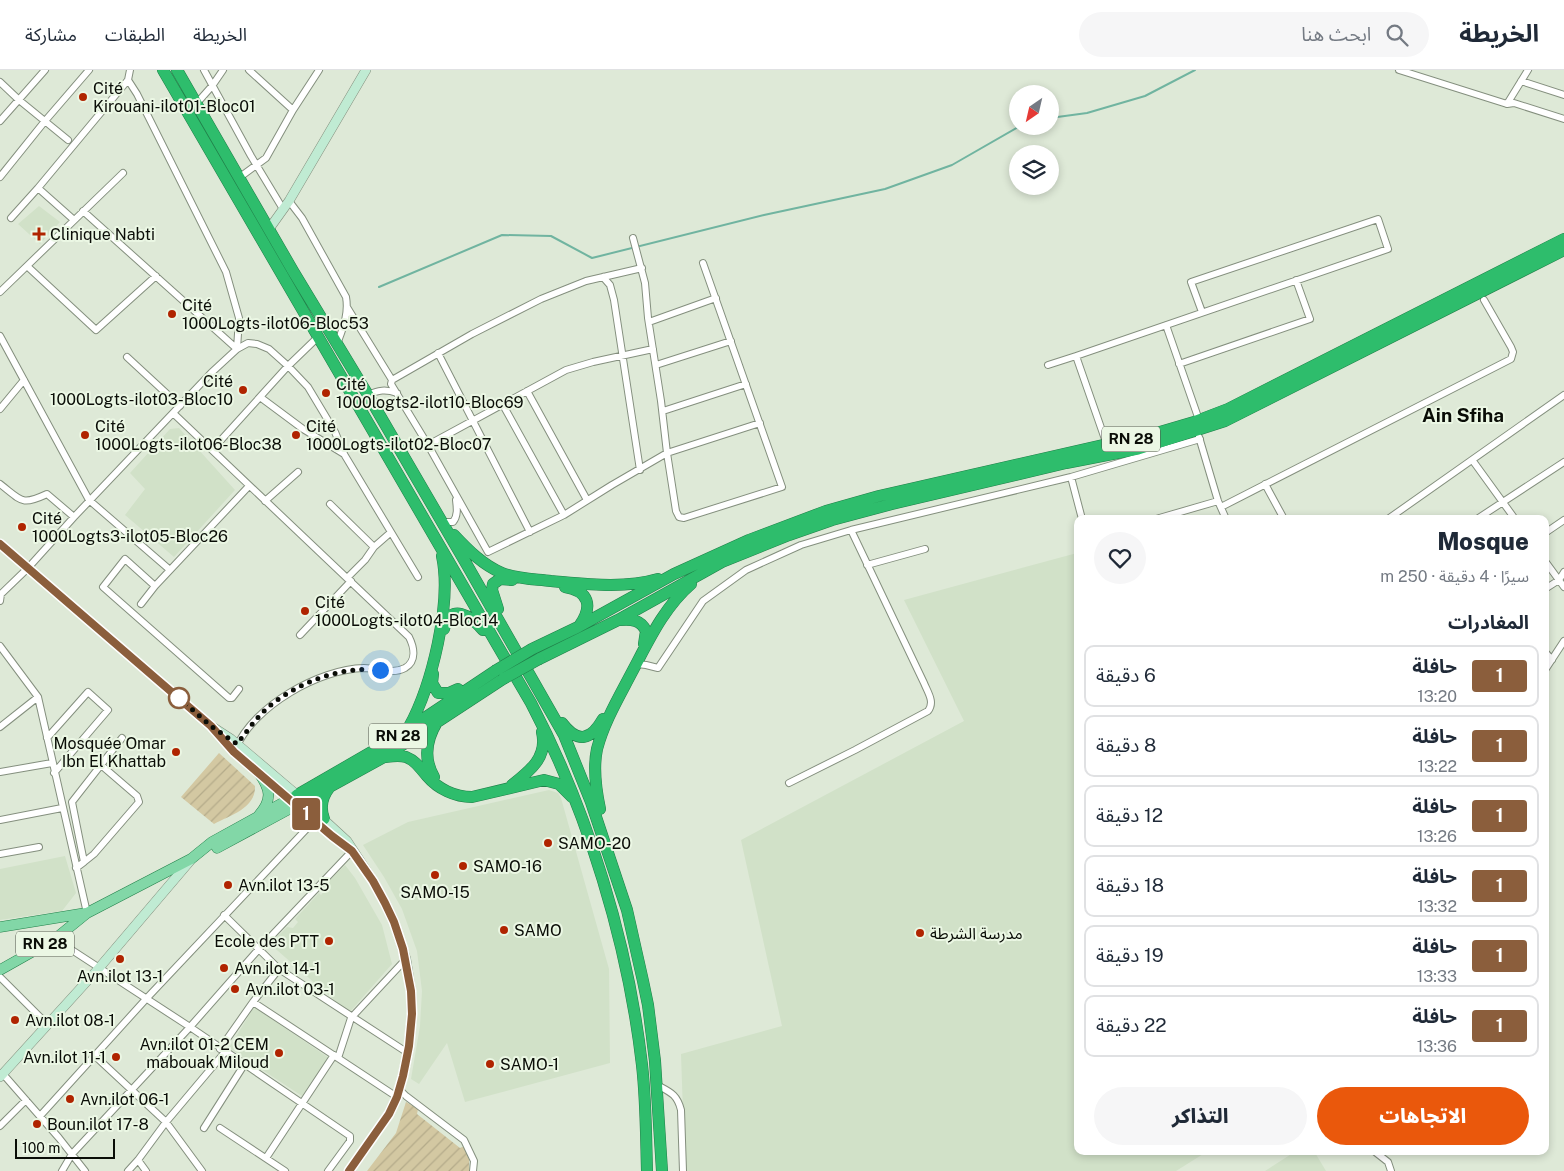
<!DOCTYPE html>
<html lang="ar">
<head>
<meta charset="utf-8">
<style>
	body { margin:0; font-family:"Public Sans","Noto Sans Arabic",sans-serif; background:#f6f6f7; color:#1f2937; direction:rtl; height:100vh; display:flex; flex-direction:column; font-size:19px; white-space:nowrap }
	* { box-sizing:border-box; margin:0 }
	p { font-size:16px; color:#747a83 }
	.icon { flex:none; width:28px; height:28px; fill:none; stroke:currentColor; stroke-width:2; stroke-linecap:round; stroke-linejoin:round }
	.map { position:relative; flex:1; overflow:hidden; direction:ltr }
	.side { position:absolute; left:1074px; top:445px; width:475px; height:640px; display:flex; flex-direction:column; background:#fff; border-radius:10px; box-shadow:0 2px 8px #0003; direction:rtl }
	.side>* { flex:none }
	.badge { padding:0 10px; border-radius:4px; font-size:18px; line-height:32px }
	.needle { width:32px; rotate:214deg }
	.tools { position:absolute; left:1009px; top:15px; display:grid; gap:10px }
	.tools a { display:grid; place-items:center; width:50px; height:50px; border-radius:50%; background:#fff; box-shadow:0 2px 8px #0003; font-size:25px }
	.scale { position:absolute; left:15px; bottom:12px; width:100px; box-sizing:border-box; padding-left:5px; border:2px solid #0a0d07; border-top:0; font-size:14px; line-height:18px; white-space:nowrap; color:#0a0d07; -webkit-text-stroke:4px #ebf7e4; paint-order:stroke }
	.you { position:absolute; width:25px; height:25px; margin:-12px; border:4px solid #fff; border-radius:50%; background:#1a73e8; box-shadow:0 0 0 8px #1a73e833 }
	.map>.badge { position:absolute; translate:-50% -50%; box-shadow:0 0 0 2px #fff }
	h2 { padding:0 20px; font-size:19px; line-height:45px }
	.round { display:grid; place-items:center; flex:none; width:52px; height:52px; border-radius:26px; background:#f6f6f7 }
	.summary { display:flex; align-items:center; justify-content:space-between; height:85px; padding:0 20px }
	h1 { font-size:24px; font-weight:800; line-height:38px }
	.cta { display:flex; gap:10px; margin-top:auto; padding:10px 20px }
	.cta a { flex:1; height:58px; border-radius:30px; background:#ea580c; color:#fff; font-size:20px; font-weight:800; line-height:58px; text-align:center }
	.cta a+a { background:#f6f6f7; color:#1f2937 }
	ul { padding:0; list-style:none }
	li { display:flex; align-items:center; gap:15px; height:62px; margin:0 10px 8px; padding:0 10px; border:2px solid #e0e1e3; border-radius:10px }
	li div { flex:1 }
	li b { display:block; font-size:19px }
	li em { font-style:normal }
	li .badge { min-width:55px; font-weight:700; text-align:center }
	header { display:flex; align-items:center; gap:30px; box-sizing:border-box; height:70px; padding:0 25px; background:#fff; border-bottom:1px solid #e0e1e3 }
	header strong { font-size:24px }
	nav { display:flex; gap:28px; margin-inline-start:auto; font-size:18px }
	.search { width:350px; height:45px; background:#f6f6f7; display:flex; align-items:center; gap:12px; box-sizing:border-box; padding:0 18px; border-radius:28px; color:#747a83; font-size:19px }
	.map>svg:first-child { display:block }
</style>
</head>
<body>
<header>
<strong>الخريطة</strong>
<div class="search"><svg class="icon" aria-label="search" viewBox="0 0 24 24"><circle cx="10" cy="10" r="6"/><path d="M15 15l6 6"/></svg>ابحث هنا</div>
<nav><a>الخريطة</a><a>الطبقات</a><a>مشاركة</a></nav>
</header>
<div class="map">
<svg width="1564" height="1101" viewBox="0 0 1564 1101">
	<defs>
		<pattern id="garden-furrows" width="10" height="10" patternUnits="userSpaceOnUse" patternTransform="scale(1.25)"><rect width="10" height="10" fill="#d3c8a2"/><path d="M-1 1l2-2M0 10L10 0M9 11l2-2" fill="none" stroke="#b4ab8a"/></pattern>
	</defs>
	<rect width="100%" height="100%" fill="#dee9d7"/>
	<path fill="#d1e1c8" d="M39 136 60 152 40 174 18 154Z
		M179 358 235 420 174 487 125 445 145 419 130 403 170 359Z
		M1077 483 1078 1081H1208L1176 1101H685L681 984 782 956 741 770 964 651 904 530Z
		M549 720 558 723 561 728 609 899 610 993 465 1032 447 973 419 1014 411 1009 420 956 422 921 417 881 402 839 384 807 363 775 408 752Z
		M65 786 76 823 62 841 0 850V799Z
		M345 795 355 808 382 855 392 894 349 943 270 874 287 857 293 858 298 852 295 849 319 823 321 825 328 817 326 814Z
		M254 937 329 988 302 1026 229 978Z
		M1296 1081H1314L1326 1101H1265Z"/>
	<path fill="url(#garden-furrows)" d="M219 683 255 716C256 738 231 745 214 754L181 727Z
		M406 1032 418 1039 417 1044 460 1078 465 1076 469 1089V1101H367L396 1063Z"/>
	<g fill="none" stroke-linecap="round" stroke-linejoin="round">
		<path stroke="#70b4a0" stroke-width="2" d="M1050 48 1087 43 1145 26 1195 0
			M379 217 502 165 551 166 592 188 764 145 885 119 952 95 1020 56"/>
		<defs>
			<path id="street" d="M130 0 128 10 137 24 226 202 239 248 237 279
				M204 0 251 86 283 139
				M249 0 293 40
				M1399 0 1507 34 1528 0
				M1521 11 1564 25
				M0 12 19 30 68 70
				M197 33 212 16 223 0
				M1507 34 1514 33 1564 49
				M0 51 45 0
				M0 107 45 51 89 0
				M240 107 266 88 293 40 319 0
				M38 118 128 10
				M289 131 302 148 346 227C349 244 343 258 337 274
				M83 141 237 279
				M11 148 38 118 74 150
				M633 168 645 213 648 248 661 331 667 383 676 441 679 447 684 448 782 417 703 193
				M27 196 96 260 156 206
				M642 198 586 211 541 229 472 264 392 310 391 314 428 375 488 482 564 445 612 415 667 383 760 353
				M603 207 610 215 614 230 640 400
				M0 222 123 103
				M347 237 392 310
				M649 252 716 228
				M1166 255 1199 350
				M0 266 89 430 170 500
				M438 283 530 462
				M1076 286 1107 375
				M127 287 180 336
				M1179 294 1310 249 1296 210
				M656 295 731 271
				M1048 295 1076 286 1388 179 1378 149 1191 212 1202 242
				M527 321 587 430
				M368 325C378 320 386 319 397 323
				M260 327 303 359 344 384
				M503 335 564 445
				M0 339 24 310
				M663 341 746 314
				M173 343 409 567C414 577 417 591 405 598 392 605 378 598 364 598 319 599 254 636 236 678
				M1199 367 1218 431 1226 449
				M428 375 566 300 593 292 653 279
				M212 380 288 296 317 268
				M1473 391 1515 449
				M1071 407 1082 449
				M0 414C22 431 21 436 47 424L74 447
				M1265 414 1284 449
				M265 431 298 402
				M330 434 374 477 390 463
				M1221 437 1511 289 1513 282 1511 277 1484 230
				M1156 449 1218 431
				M1388 449 1564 325
				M1477 449 1564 392
				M441 452H453C458 446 457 438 456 430
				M1545 463 1564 450
				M1545 491 1564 517
				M867 495 925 479
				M347 508 365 490 374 477
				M155 516 125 489 103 517 229 628H232L239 619
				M1545 519 1559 510 1564 502
				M0 531 1 524 28 498 74 447 211 303 237 279 248 273 257 274 269 279 288 296 308 317 335 362 344 384 418 507
				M141 534 155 516 249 416
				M300 565 351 511
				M0 576 38 627 87 843
				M1545 582 1552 590
				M637 594 646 595 658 598 703 531 746 500 801 475 851 460 1071 407 1200 369
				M1545 600 1564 571
				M0 657 38 627
				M47 668 88 622 108 640 54 703
				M0 702 52 693
				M789 713 855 680 928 641C935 632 928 623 924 613L851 460
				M0 750 62 738
				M0 784 39 777
				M84 792 94 784 139 732 137 726 101 695
				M76 798 84 792 72 732 122 668
				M224 845 279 899 408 983
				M55 869 190 957 350 1066V1071L328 1101
				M0 907 47 954
				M253 932 397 1027
				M220 979 253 932 279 899
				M94 985 166 1052 202 1101
				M338 988 351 948 406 889
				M3 1004 59 1068 85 1101
				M657 1015C670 1022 677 1024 681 1040L683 1101
				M399 1019 406 1026 464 1070 474 1091 473 1101
				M40 1046 146 929 314 751
				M0 1056 26 1030
				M204 1058 244 995
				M220 1058 285 1101
				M1374 1081 1388 1092 1391 1101
				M266 1088 334 985
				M138 1090 146 1101
				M62 1101 72 1084 190 957 258 880 352 781
				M128 1101 138 1090 166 1052 225 982"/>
			<path id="secondary" d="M269 159 289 131 366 0
				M0 474 211 656 231 669 297 725 347 771 373 811 385 833 394 852 406 889 411 921 412 944 409 976 403 1006 397 1027 389 1044 349 1101
				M217 663 234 682 350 780
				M0 1007 99 898 190 791"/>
			<path id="primary" d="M259 745C273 729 270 719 259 703
				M217 778 304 731
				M0 857 86 843
				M0 900 55 869 87 843 191 789 212 772 297 725"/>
			<path id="highway" d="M163 0 531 633C588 742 628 873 642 995 646 1030 646 1066 647 1101
				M177 0 293 201 368 325 467 495 564 665 591 732 627 840 643 911 648 935 655 991 662 1101
				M454 465C468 480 483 495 502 503 517 509 535 509 551 511 586 514 624 519 658 509
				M565 517C589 521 593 536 580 555
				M498 539 492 520 493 514 500 509 512 510
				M620 550C632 549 641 550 646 561L644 574
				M444 559C450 532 471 546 483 560
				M532 579 578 557 674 504 749 470 826 441 879 426 1160 362 1194 352 1228 339 1564 169
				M539 589 618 550 722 492 789 465 832 450 892 434 1066 393 1138 379 1225 351 1564 180
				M433 604 432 613 438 623H449L458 619
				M562 653C578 674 591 670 603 649
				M409 657C432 615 452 533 442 486
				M386 687C393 686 399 685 406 687 416 691 420 698 427 706 438 719 455 727 472 727L544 710 559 714 572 727
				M434 707C423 688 426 670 437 652
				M512 715C530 701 548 687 542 662
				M297 725 387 673 495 601
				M304 731 384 687 503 609
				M600 739C596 720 593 698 597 679 604 652 619 627 632 602 648 572 664 537 691 514
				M324 749C320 738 321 728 329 718"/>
		</defs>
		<use href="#street" stroke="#848f7e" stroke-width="8"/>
		<use href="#secondary" stroke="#848f7e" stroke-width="10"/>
		<use href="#primary" stroke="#217f49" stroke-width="11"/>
		<use href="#highway" stroke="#217f49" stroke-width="12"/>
		<use href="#street" stroke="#fff" stroke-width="6"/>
		<use href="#secondary" stroke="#c0ebd3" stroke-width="9"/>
		<use href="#primary" stroke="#82d7a7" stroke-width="10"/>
		<use href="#highway" stroke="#2ebd6c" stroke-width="11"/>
		<defs>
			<path id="highway-bridge" d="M495 601 532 579
				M503 609 539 589"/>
		</defs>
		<use href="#highway-bridge" stroke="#217f49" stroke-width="12" stroke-linecap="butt"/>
		<use href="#highway-bridge" stroke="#2ebd6c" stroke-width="11"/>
	</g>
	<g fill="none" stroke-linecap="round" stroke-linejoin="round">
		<defs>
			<path id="line" d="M0 474 211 656 234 682 332 766 352 781 373 811 385 833 394 852 403 879 411 921 412 944 409 976 403 1006 397 1027 389 1044 349 1101"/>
		</defs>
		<use href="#line" stroke="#fff" stroke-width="11"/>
		<use href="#line" stroke="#8b5e3c" stroke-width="8"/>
		<path stroke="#0a0d07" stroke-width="5" stroke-dasharray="0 9" d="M179 628 211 656 237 674C248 660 258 645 272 634 302 611 342 596 380 600"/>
	</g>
	<g fill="#b02400" stroke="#ebf7e4" stroke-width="2">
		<circle cx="83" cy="27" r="5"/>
		<path d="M36.5 156.5h5v5h5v5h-5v5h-5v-5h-5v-5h5z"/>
		<circle cx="172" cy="244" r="5"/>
		<circle cx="243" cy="320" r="5"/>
		<circle cx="326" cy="323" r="5"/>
		<circle cx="85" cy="365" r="5"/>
		<circle cx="296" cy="365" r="5"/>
		<circle cx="22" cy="457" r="5"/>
		<circle cx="305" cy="541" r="5"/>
		<circle cx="176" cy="682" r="5"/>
		<circle cx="548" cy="773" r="5"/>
		<circle cx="463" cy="796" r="5"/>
		<circle cx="435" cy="805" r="5"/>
		<circle cx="228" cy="815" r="5"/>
		<circle cx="504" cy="860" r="5"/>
		<circle cx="920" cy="863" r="5"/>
		<circle cx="329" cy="871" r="5"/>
		<circle cx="120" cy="889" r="5"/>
		<circle cx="224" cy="898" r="5"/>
		<circle cx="235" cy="919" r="5"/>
		<circle cx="15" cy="950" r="5"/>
		<circle cx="279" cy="983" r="5"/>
		<circle cx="116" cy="987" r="5"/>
		<circle cx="490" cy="994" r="5"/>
		<circle cx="70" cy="1029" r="5"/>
		<circle cx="37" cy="1054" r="5"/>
	</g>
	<circle fill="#fff" stroke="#8b5e3c" stroke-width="2.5" cx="179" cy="628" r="10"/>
	<g text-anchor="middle" stroke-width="4" stroke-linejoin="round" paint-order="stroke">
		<g fill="#ebf7e4" stroke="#4e5349" stroke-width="1">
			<rect x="1102" y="356.5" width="58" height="25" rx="4"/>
			<rect x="369" y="653.5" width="58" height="25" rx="4"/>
			<rect x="16" y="861.5" width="58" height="25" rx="4"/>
		</g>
		<g font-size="15" font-weight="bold" fill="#0a0d07">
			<text x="1131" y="374">RN 28</text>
			<text x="398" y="671">RN 28</text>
			<text x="45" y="879">RN 28</text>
		</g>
		<g font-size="16" fill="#0a0d07" stroke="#ebf7e4" text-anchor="start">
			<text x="93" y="24">Cité<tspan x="93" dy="18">Kirouani-ilot01-Bloc01</tspan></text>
			<text x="50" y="170">Clinique Nabti</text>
			<text x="182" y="241">Cité<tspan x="182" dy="18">1000Logts-ilot06-Bloc53</tspan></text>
			<text x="233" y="317" text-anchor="end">Cité<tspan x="233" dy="18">1000Logts-ilot03-Bloc10</tspan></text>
			<text x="336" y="320">Cité<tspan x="336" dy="18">1000logts2-ilot10-Bloc69</tspan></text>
			<text x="95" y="362">Cité<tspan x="95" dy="18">1000Logts-ilot06-Bloc38</tspan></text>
			<text x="306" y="362">Cité<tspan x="306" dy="18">1000Logts-ilot02-Bloc07</tspan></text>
			<text x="32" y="454">Cité<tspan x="32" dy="18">1000Logts3-ilot05-Bloc26</tspan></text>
			<text x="315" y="538">Cité<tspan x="315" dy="18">1000Logts-ilot04-Bloc14</tspan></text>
			<text x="166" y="679" text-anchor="end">Mosquée Omar<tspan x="166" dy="18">Ibn El Khattab</tspan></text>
			<text x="558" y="779">SAMO-20</text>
			<text x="473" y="802">SAMO-16</text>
			<text x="238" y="821">Avn.ilot 13-5</text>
			<text x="435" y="828" text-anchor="middle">SAMO-15</text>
			<text x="514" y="866">SAMO</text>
			<text x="930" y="869">مدرسة الشرطة</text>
			<text x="319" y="877" text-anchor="end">Ecole des PTT</text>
			<text x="234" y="904">Avn.ilot 14-1</text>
			<text x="120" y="912" text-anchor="middle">Avn.ilot 13-1</text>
			<text x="245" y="925">Avn.ilot 03-1</text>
			<text x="25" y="956">Avn.ilot 08-1</text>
			<text x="269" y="980" text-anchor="end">Avn.ilot 01-2 CEM<tspan x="269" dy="18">mabouak Miloud</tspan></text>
			<text x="106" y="993" text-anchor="end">Avn.ilot 11-1</text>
			<text x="500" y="1000">SAMO-1</text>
			<text x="80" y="1035">Avn.ilot 06-1</text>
			<text x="47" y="1060">Boun.ilot 17-8</text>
		</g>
		<g font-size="19" font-weight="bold" fill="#0a0d07" stroke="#ebf7e4">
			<text x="1463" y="352">Ain Sfiha</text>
		</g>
	</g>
</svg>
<div class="tools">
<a><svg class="needle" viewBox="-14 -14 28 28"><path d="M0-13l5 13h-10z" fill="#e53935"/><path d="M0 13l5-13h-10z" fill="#747a83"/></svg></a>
<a><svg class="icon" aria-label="layers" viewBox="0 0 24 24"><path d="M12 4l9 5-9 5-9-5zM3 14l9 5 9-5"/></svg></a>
</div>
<div class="scale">100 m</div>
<div class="you" style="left:380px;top:600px"></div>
<b class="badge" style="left:306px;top:744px;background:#8b5e3c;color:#fff">1</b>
<section class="side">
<div class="summary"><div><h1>Mosque</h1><p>سيرًا · 4 دقيقة · 250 m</p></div><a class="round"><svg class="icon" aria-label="heart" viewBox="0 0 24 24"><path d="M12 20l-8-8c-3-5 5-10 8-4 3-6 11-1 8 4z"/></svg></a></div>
<h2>المغادرات</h2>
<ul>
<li><span class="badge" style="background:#8b5e3c;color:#fff">1</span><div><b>حافلة</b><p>13:20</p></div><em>6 دقيقة</em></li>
<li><span class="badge" style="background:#8b5e3c;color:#fff">1</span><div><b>حافلة</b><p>13:22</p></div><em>8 دقيقة</em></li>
<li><span class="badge" style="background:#8b5e3c;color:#fff">1</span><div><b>حافلة</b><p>13:26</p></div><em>12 دقيقة</em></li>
<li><span class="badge" style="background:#8b5e3c;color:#fff">1</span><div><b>حافلة</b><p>13:32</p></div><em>18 دقيقة</em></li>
<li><span class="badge" style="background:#8b5e3c;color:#fff">1</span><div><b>حافلة</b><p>13:33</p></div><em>19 دقيقة</em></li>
<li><span class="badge" style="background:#8b5e3c;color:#fff">1</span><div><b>حافلة</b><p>13:36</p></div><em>22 دقيقة</em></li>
</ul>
<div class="cta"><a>الاتجاهات</a><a>التذاكر</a></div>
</section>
</div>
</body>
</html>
